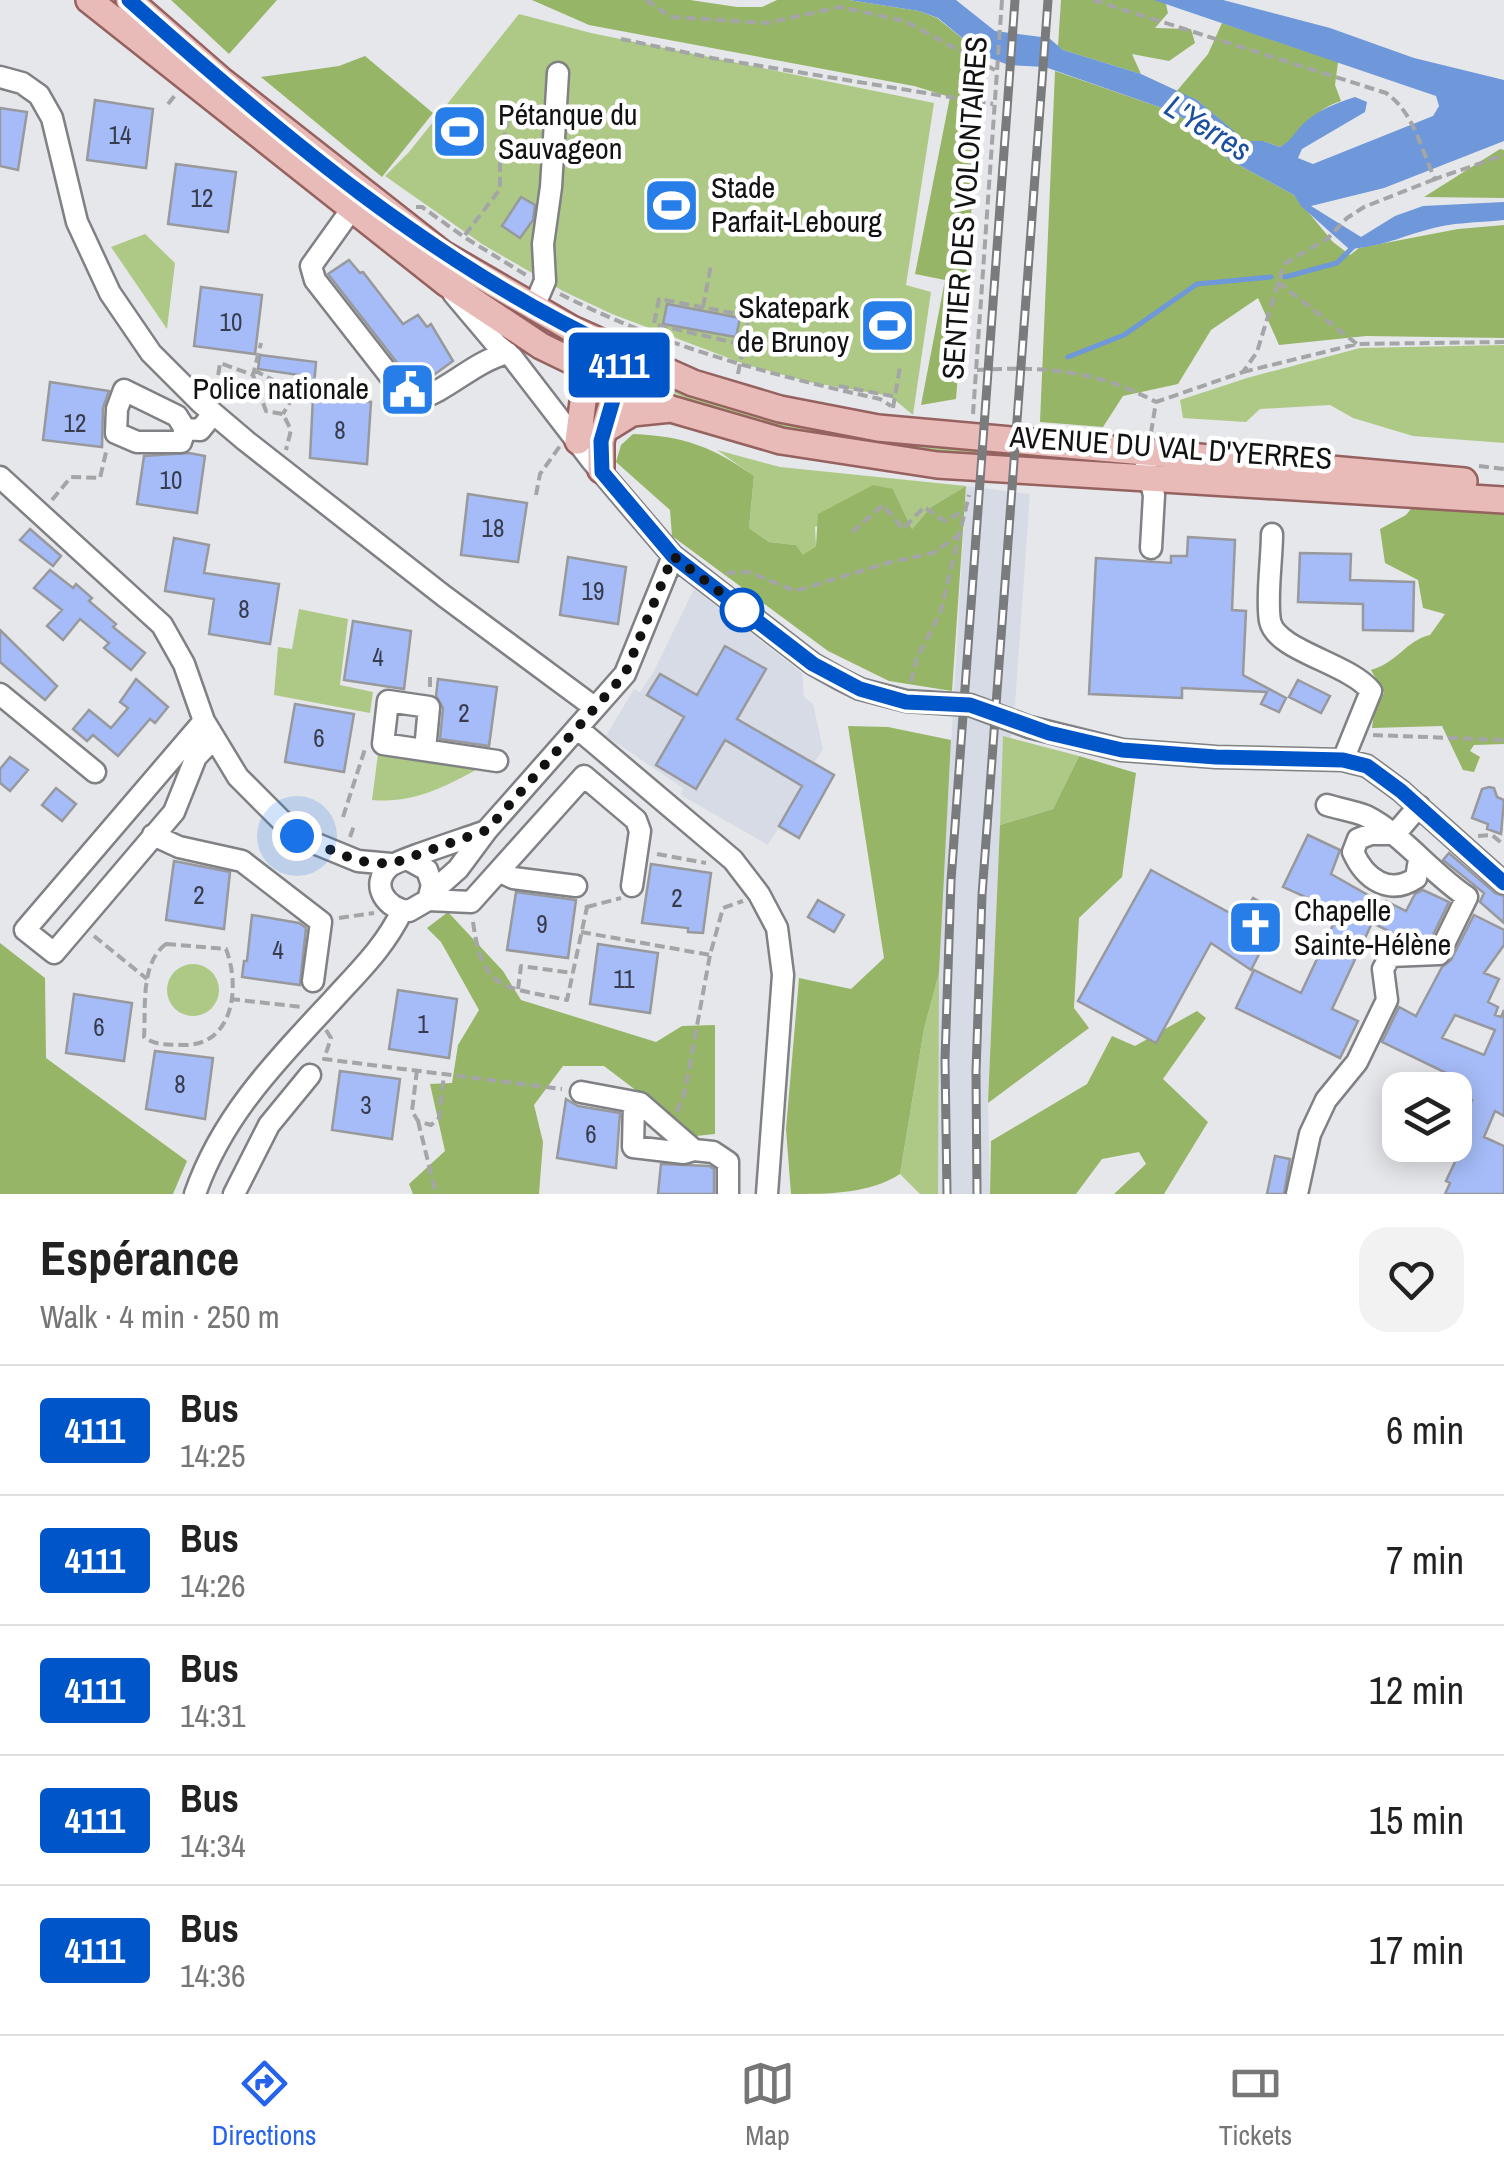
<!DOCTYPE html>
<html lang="en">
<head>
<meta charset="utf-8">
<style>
	body { margin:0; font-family:"Archivo Narrow",sans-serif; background:#f2f2f2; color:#222; height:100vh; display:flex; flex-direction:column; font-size:38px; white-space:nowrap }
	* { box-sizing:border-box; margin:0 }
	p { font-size:32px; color:#767676 }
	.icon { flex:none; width:55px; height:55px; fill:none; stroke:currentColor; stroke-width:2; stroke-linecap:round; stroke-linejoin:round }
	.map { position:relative; height:1194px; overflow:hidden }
	.side { display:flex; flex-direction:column; background:#fff; flex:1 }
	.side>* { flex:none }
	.badge { padding:0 20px; border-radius:8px; font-size:35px; line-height:65px }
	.tools { position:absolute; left:1382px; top:1072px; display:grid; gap:20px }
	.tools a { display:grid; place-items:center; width:90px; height:90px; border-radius:20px; background:#fff; box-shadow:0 5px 25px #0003; font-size:50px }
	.you { position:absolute; width:50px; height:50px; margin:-25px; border:8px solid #fff; border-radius:50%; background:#1a73e8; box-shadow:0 0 0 15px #1a73e833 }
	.map>.badge { position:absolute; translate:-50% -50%; box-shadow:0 0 0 5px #fff }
	.round { display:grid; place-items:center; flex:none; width:105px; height:105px; border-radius:30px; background:#f2f2f2 }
	.summary { display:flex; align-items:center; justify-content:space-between; height:170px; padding:0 40px }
	h1 { font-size:48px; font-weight:700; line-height:75px }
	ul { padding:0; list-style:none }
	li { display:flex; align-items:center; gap:30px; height:130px; padding:0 40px; border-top:2px solid #e0e0e0 }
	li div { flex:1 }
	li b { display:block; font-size:38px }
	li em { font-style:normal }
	li .badge { min-width:110px; font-weight:700; text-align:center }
	.tab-bar { display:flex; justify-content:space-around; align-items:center; height:140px; border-top:2px solid #e0e0e0; background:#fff; font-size:28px; color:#767676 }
	.tab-bar a { display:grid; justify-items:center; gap:5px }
	.tab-bar .selected { color:#2563eb }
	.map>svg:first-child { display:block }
</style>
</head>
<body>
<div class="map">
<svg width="1504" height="1194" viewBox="0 0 1504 1194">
	<rect width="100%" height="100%" fill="#e6e7ea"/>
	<path fill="#d7dbe5" d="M966 486 1030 494 1015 704 1000 825 988 1103 990 1194H925Z
		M694 589 802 673 804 697 813 704 823 749 815 762 835 774 799 839 778 829 768 845 681 795 683 788 606 736 634 689 640 692 653 673Z"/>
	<path fill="#aec986" d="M519 14 591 33 934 103 906 285 931 292 913 415 890 396 809 382 747 365 612 314 563 291 482 244 385 176 409 152Z
		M145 234 175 263 167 329 111 247Z
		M1504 345V443L1413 436 1353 418 1330 405 1260 409 1246 422 1183 418 1180 400 1247 378 1360 348Z
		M638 375 746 414 801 424 978 443 977 461 799 434 721 412 636 378Z
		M717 450 780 467 966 486 931 507 912 529 893 489 815 527 816 546 803 556 796 545 769 542 749 528 754 476Z
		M299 609 348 619 340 685 373 692 370 713 274 695 278 647 292 649Z
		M1003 736 1079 756 1053 809 1000 825Z
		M378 754 481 767C447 786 413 804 372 800Z
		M167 990a26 26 0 1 1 52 0a26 26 0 1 1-52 0Z
		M939 973 938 1194H920L900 1174 924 1029Z"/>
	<path fill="#97b566" d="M171 0H277L229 54Z
		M532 0H690L737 7H762L777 0H849L919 11 937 18 984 56 956 399 921 405 945 280 915 274 950 97 914 86 589 25Z
		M1061 0H1165L1168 13 1155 28 1191 29 1195 43 1169 61 1132 54 1141 74 1063 50 1058 46Z
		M1222 23 1338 62 1335 85 1341 101C1310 111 1303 134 1280 147L1263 141H1245L1197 100 1176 92 1208 54Z
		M365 56 433 113 382 177 261 77 339 66Z
		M1055 71 1165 109 1189 121 1228 159 1294 195 1333 242 1350 255 1359 248 1458 229 1504 225V338L1366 336 1279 345 1258 298 1211 330 1178 384 1123 396 1103 427 1040 422Z
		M1500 149 1504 150V198L1424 197Z
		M633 434C684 436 713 447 754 476L749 528 769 542 796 545 803 555 816 546 818 514 873 485 893 489 912 529 931 507 966 486 952 691 889 681 828 651 672 536 670 510 616 462 621 445Z
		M1415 504 1504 509V744L1474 745 1470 751 1480 757 1474 772 1463 770 1442 726 1372 728 1375 705 1384 693 1371 670C1400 661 1405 641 1430 635L1445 614 1423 608 1418 580 1385 563 1380 529 1406 515Z
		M848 726 888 727 951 740 939 973 924 1029 900 1174C870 1194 827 1194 791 1194L786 1129 799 978 851 989 884 958Z
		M1079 756 1136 773 1122 877 1079 918 1074 1008 1089 1028 988 1103 1000 825 1053 809Z
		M448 912 503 971 521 1000 656 1042 682 1026 715 1025V1134L696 1136 604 1066H563L534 1105 543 1142 539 1194H413L409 1184 445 1151 430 1084 452 1083 458 1045 479 1010 441 942 427 928Z
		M0 943 45 978 46 1058 187 1161 173 1194H0Z
		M1197 1011 1206 1018 1163 1079 1208 1122 1164 1194H1114L1146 1164 1139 1152 1102 1159 1076 1194H990L991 1141 1087 1084 1112 1036 1135 1046Z"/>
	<path fill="#6e98da" d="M849 0H956L995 31 1049 38 1063 50 1141 74 1197 100 1246 141H1263L1280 147C1292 140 1294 133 1303 124 1317 110 1337 103 1355 97L1367 102 1365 112 1302 149 1298 158 1313 164 1433 116 1439 106 1436 96 1154 0H1223L1330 28 1414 58 1504 80V141L1384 188 1311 206 1361 237 1395 216 1423 206 1504 202V220C1477 223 1452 222 1426 230 1395 239 1383 246 1349 249L1301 206 1294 195 1228 159 1189 121 1165 109 1045 67 1009 65 984 56 938 18 919 11Z"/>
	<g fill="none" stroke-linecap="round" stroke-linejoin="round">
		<path stroke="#6e98da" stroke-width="5" d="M1285 277 1337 263 1353 247
			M1068 357 1124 335 1197 284 1271 277"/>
	</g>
	<path fill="#a6bcf8" stroke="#98999c" stroke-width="2.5" fill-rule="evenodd" d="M95 100 153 109 146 168 87 160Z
		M0 108 27 112 18 170 0 166Z
		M176 164 236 172 228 232 168 224Z
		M521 197 535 205 533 220 520 238 502 226Z
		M349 260 360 273 363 272 403 324 418 315 427 327 431 324 453 361 424 382 413 383 328 274Z
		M201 287 262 295 255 354 194 346Z
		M667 304 740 318 736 337 663 324Z
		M260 355 316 362 313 397 297 395 299 375 258 369Z
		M50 382 109 391 103 408 102 447 43 440Z
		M313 397 371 402 367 464 310 458Z
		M189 453 205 456 197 513 137 504 144 456Z
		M468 494 527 503 518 562 461 555Z
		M30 529 61 556 53 566 20 540Z
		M1188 537 1235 540 1232 610 1246 611 1243 675 1286 698 1279 712 1261 704 1267 692 1182 688V698L1089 694 1096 558 1171 563V556H1187Z
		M174 538 209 545 204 573 279 584 270 644 209 634 214 599 165 591Z
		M1300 553 1351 554 1350 580 1414 582 1413 631 1363 630V604L1298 602Z
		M568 557 626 567 618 624 560 615Z
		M50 570 73 588 76 584 92 598 89 601 116 624 113 627 145 653 131 670 104 648 109 643 80 619 63 640 47 626 62 610 34 588Z
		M353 621 411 631 404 689 344 680Z
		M0 630 57 686 45 700 0 662Z
		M725 646 766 669 737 719 834 775 799 838 779 826 802 786 725 740 696 789 656 765 684 717 647 695 660 674 697 695Z
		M136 679 168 707 155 723 150 719 118 756 93 735 87 741 73 729 89 710 111 728 128 708 120 702Z
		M438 679 497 687 489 746 440 739 443 708 436 696Z
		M1298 680 1330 696 1321 713 1289 697Z
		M295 704 354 714 344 772 285 762Z
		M10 757 28 770 10 791 0 783V769Z
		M1489 787 1494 788 1497 797 1504 800 1501 834 1487 829 1488 824 1472 818 1482 789Z
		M56 788 76 804 62 821 42 805Z
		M1308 835 1340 850 1331 874 1384 904 1386 901 1406 911 1415 894 1423 890 1449 902 1430 941H1409L1372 923 1332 1009 1358 1021 1340 1058 1236 1008 1254 970 1301 993 1339 912 1283 887Z
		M1449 853 1495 893 1504 896V923L1480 902 1484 893 1443 860Z
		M174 861 230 872 224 929 166 920Z
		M651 864 711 873 703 933 688 932V928L642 923Z
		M1151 870 1241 919 1253 898 1280 913 1251 970 1211 943 1156 1043 1078 1001Z
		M516 892 576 900 568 958 507 950Z
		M818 900 844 915 834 932 808 917Z
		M252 915 299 923 306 928 300 985 242 977 244 961H247Z
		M1474 915 1504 930V945L1484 973 1499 979 1488 1002 1498 1007 1495 1015 1501 1017 1504 1010V1116L1495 1111 1484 1137 1504 1146V1194H1445L1450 1183 1446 1181 1470 1130 1460 1126 1472 1100 1459 1089 1463 1081 1382 1042 1399 1007 1416 1016 1442 967 1451 960ZM1455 1015 1495 1030 1484 1055 1442 1038Z
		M598 944 658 953 650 1013 590 1004Z
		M398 990 457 999 449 1058 389 1049Z
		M74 994 132 1003 124 1061 66 1053Z
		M155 1051 213 1058 205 1119 146 1109Z
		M340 1071 400 1079 392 1139 332 1130Z
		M566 1099 578 1106 620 1113 616 1168 557 1158Z
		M1275 1156 1290 1159 1284 1194H1267Z
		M661 1164 709 1166 714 1169V1194H658Z"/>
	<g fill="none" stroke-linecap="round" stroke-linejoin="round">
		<defs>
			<path id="minor" d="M0 77 22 83 39 95 52 118 77 222 110 293 151 353 200 402 246 441 444 596 594 707
				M351 210 311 266 315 280 404 394 415 400C449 391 472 362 508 353
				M453 293 496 344 512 357 592 461 673 556 813 664 840 679 860 689 906 701 970 705 1029 727 1122 750 1216 757 1343 760 1367 766 1401 791 1504 883
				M533 309 545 281 543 244 551 187 558 73
				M185 429 181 442H137L116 433 117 409 124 390 177 416 185 429 200 430 213 414
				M1146 465 1154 495 1151 548
				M0 477 162 625 184 664 204 721 238 777 297 836 358 861 391 864
				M1272 534C1272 559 1266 598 1270 621 1276 651 1349 663 1371 691L1343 760
				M0 694 95 772
				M204 721 25 930 54 953 174 812 196 757 214 738
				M577 728 733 860 759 894 777 928 783 975 767 1194
				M425 750 429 707 388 701 383 744 497 761
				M1419 806 1395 834H1371L1358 839 1353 852C1365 879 1389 896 1416 878L1419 860
				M153 835 179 847 242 861 321 922 313 981
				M407 859 427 870 432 885 428 900 409 911C387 910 369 885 389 867 395 861 470 837 486 831
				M500 872 513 878 576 886
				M431 893 458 869 487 830 625 674 673 556
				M428 900 471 902 584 776 636 820 640 831 632 886
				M581 1092 640 1103 694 1150 713 1152 728 1162V1194
				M634 1102 633 1147 684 1153 694 1150
				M195 1194C222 1116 276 1061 332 1001 359 971 384 948 402 911
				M234 1194 269 1125 310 1075
				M1297 1194 1310 1134 1326 1100 1357 1062 1387 1000 1383 969 1390 956 1439 954 1467 897C1431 873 1402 834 1366 816 1354 811 1339 809 1327 805"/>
			<path id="major" d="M89 0 446 283 541 346 671 409 781 441 937 465 1504 500
				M129 0 221 80 443 254 572 329 693 383 780 409 878 428 1464 481
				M603 431 632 413 671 409
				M578 441 585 386 600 361
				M601 470V441L618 383 619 369"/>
		</defs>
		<use href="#minor" stroke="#808184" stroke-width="25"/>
		<use href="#major" stroke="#956260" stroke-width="30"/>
		<path stroke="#a4a5a7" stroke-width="4" stroke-dasharray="10 5" stroke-linecap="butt" d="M646 0 671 17 767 23 840 7 905 21 995 70
			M1093 0 1386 93C1414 112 1421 150 1435 179L1504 155
			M621 39 712 58 993 104
			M168 104 176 94
			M416 207H422L464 237 526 275
			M465 235 500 189V160L509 113
			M1278 282 1357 344
			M560 294C662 346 770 375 880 399L891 406
			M703 307 711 265
			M254 370 284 386 291 400 283 414
			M977 370C1043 366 1096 370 1156 402
			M1243 372 1357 344 1504 342
			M738 374 749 316 659 299 654 324 744 345
			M253 375 266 411 283 414 291 430 286 450
			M839 386 897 397
			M216 390 220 363 253 375 261 343
			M893 408 900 367
			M973 414 1002 0
			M1151 433 1156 402 1243 372 1257 352 1284 264 1327 239 1347 218 1364 207 1435 179
			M1479 466 1504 469
			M536 495 540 474 560 446
			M52 500 71 477 100 478 107 448
			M852 532 883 505 903 529 924 507 945 521 967 509
			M726 573 749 572 795 591 887 563 933 553 960 534
			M911 682 917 658 940 614 969 495
			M430 687V675
			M1373 735 1504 740
			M343 817 365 749
			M1478 836 1492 835 1504 845
			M350 837 355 823
			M657 854 706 863
			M587 907 621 898
			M339 918 374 913
			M473 922C483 993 504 986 567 1000L587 907 584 902
			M581 932 710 955 723 908 743 901
			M94 936 147 979
			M166 944 226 949C241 988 233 1047 182 1045 167 1044 156 1046 144 1037 146 1007 140 963 166 944Z
			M518 989 521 966 573 973
			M230 999 302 1007
			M326 1030 331 1038 324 1059 562 1089
			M417 1070 412 1111 418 1121 431 1125 439 1118 444 1075
			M677 1112 685 1091 710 955
			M418 1121 436 1194"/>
		<use href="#minor" stroke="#fff" stroke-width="20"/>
		<use href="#major" stroke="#e9bbb8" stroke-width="25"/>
		<defs>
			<path id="rail" d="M947 1194 945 1059 951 881 1015 0
				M977 1194 976 1072 982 895 1048 0"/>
		</defs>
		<use href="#rail" stroke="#7a7b7d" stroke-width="9"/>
		<use href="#rail" stroke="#fff" stroke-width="5" stroke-dasharray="15" stroke-linecap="butt"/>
	</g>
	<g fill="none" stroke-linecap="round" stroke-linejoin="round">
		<defs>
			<path id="line" d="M129 0C277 132 435 266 616 349L618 383 601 441 602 472 673 556 813 664 860 689 906 702 970 705 1049 733 1122 750 1216 757 1343 760 1367 766 1401 791 1504 883"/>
		</defs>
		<use href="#line" stroke="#fff" stroke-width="22"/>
		<use href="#line" stroke="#0055c8" stroke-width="15"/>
		<path stroke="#121213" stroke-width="10" stroke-dasharray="0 18" d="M297 836 358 861 391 864 487 830 625 674 673 556 751 616 742 610"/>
	</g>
	<defs>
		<symbol id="stadium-square" viewBox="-11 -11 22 22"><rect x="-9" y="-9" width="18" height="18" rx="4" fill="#287ee8" stroke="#fff"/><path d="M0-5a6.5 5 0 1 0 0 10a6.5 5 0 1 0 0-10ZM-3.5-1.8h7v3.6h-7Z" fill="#fff"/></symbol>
		<symbol id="civic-square" viewBox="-11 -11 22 22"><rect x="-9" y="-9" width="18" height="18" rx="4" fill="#287ee8" stroke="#fff"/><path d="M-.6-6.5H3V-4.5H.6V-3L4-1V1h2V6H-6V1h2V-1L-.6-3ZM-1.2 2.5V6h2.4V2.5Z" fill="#fff"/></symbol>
		<symbol id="church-square" viewBox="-11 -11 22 22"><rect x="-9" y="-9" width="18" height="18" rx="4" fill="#287ee8" stroke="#fff"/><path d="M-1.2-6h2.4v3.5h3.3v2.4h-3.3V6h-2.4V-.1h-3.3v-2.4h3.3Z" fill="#fff"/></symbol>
	</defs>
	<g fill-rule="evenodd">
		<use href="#stadium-square" x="428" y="100" width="63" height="63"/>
		<use href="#stadium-square" x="640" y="174" width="63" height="63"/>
		<use href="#stadium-square" x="856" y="294" width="63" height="63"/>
		<use href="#civic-square" x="376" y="358" width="63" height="63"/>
		<use href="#church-square" x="1224" y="896" width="63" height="63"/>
	</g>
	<circle fill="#fff" stroke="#0055c8" stroke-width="5" cx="742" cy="610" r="20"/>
	<g text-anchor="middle" stroke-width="9" stroke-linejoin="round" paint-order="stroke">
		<g font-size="25" fill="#373c4c">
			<text x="120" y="144">14</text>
			<text x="202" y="207">12</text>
			<text x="231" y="331">10</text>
			<text x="75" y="432">12</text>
			<text x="340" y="439">8</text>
			<text x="171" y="489">10</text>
			<text x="493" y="537">18</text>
			<text x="593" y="600">19</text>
			<text x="244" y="618">8</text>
			<text x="378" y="666">4</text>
			<text x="464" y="722">2</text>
			<text x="319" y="747">6</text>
			<text x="199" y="904">2</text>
			<text x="677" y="907">2</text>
			<text x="542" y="933">9</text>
			<text x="278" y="959">4</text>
			<text x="624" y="988">11</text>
			<text x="423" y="1033">1</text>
			<text x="99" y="1036">6</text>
			<text x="180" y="1093">8</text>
			<text x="366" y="1114">3</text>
			<text x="591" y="1143">6</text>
		</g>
		<g font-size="30" fill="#121213" stroke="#fff" text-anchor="start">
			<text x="498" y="125">Pétanque du<tspan x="498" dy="34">Sauvageon</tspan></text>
			<text x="711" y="198">Stade<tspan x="711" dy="34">Parfait-Lebourg</tspan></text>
			<text x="849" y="318" text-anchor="end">Skatepark<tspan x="849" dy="34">de Brunoy</tspan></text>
			<text x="369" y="399" text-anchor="end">Police nationale</text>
			<text x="1294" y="921">Chapelle<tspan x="1294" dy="34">Sainte-Hélène</tspan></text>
		</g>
		<g font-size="30" fill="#121213" stroke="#fff">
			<text transform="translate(965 208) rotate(-86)" y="10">SENTIER DES VOLONTAIRES</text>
			<text transform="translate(1171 448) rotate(4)" y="10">AVENUE DU VAL D'YERRES</text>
		</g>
		<g font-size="32" font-style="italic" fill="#1c4f9e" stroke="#fff">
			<text transform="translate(1208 128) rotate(32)" y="11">L'Yerres</text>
		</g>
	</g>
</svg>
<div class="tools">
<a><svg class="icon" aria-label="layers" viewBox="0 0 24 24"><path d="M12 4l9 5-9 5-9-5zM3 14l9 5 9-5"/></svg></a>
</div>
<div class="you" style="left:297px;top:836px"></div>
<b class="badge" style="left:619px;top:365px;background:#0055c8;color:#fff">4111</b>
</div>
<section class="side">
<div class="summary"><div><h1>Espérance</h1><p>Walk · 4 min · 250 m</p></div><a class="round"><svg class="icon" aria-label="heart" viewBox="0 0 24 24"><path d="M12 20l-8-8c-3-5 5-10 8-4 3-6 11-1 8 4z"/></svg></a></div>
<ul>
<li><span class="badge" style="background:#0055c8;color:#fff">4111</span><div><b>Bus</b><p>14:25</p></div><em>6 min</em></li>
<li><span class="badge" style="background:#0055c8;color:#fff">4111</span><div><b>Bus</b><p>14:26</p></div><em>7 min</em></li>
<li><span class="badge" style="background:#0055c8;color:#fff">4111</span><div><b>Bus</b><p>14:31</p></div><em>12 min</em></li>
<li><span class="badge" style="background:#0055c8;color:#fff">4111</span><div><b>Bus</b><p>14:34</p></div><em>15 min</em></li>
<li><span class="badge" style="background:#0055c8;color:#fff">4111</span><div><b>Bus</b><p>14:36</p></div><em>17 min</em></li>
</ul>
</section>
<nav class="tab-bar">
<a class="selected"><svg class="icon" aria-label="directions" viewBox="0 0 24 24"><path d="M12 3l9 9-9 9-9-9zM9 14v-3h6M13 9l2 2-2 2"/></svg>Directions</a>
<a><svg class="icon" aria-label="map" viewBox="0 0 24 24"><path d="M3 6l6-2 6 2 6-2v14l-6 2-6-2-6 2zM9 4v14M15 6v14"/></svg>Map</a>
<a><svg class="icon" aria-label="tickets" viewBox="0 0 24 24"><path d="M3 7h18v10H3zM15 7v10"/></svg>Tickets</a>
</nav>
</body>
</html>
